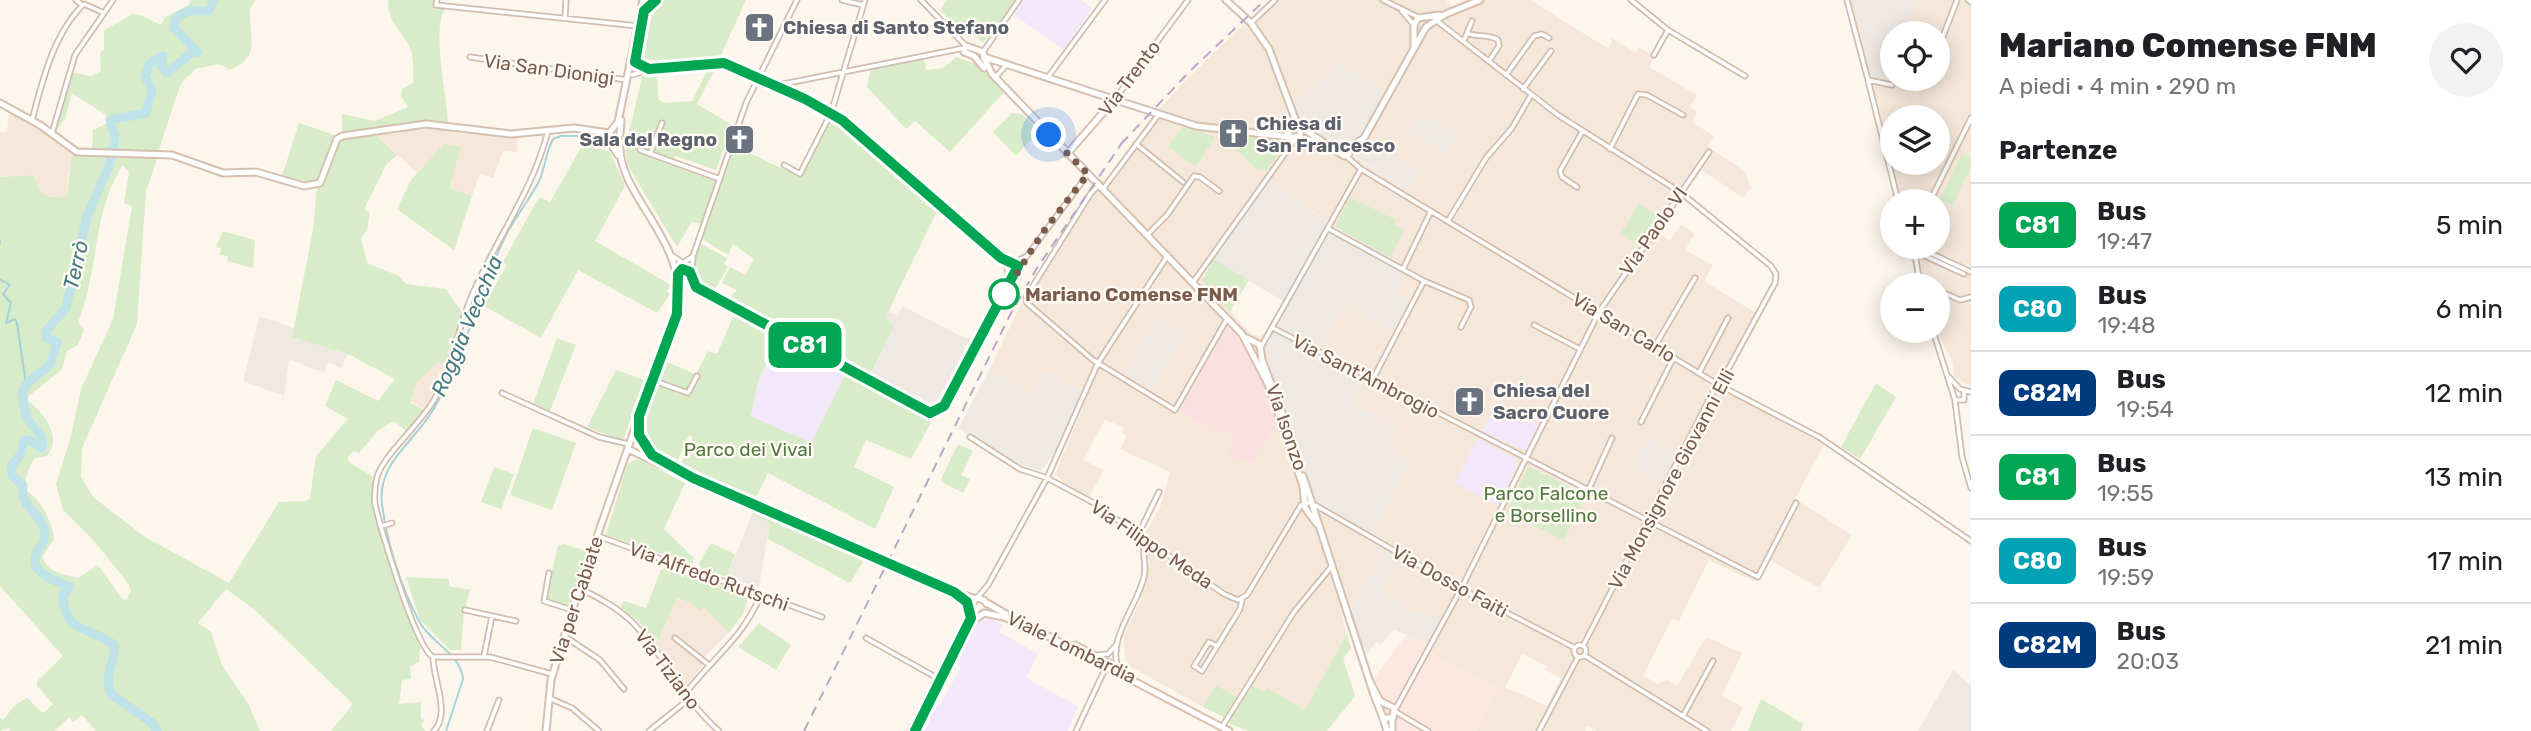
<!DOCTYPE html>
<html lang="it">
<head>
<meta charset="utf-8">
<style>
	body { margin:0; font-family:Rubik,sans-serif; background:#f2f2f2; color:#202124; height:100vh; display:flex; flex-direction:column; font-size:26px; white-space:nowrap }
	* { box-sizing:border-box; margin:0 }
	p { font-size:23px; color:#757577 }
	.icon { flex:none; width:38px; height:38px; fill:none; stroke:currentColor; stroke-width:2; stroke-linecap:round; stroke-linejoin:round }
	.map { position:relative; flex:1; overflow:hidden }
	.drawer { display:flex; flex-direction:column; background:#fff; width:560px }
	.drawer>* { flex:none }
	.badge { padding:0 14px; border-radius:10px; font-size:24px; line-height:46px }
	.fabs { position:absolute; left:1880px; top:21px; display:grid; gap:14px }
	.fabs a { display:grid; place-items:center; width:70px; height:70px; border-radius:50%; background:#fff; box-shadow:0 4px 18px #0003; font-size:35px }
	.you { position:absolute; width:35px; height:35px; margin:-18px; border:5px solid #fff; border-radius:50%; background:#1a73e8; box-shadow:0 0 0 10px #1a73e833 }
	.map>.badge { position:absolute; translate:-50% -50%; box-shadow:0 0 0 4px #fff }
	h2 { padding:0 28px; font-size:26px; line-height:63px }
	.round { display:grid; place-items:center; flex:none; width:74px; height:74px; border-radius:37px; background:#f2f2f2 }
	.head { display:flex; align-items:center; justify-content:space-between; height:119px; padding:0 28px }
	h1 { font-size:33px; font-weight:800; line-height:52px }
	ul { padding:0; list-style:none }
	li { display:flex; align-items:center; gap:21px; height:84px; padding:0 28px; border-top:2px solid #e0e0e0 }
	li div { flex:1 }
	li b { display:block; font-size:26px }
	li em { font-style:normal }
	li .badge { min-width:77px; font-weight:700; text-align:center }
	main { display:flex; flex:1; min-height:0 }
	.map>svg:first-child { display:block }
</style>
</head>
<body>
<main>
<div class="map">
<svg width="1971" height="731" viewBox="0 0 1971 731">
	<rect width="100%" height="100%" fill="#fdf6ec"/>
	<path fill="#f5e8da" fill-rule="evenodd" d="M1269 0H1446L1451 6 1466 0H1530L1609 49 1612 38 1635 53 1639 47 1654 57 1649 67 1697 95 1690 107 1697 112 1692 122 1714 136 1707 146 1745 171 1751 188 1743 198 1702 170 1656 232 1670 240 1681 225 1695 234 1685 250 1713 265 1704 281 1761 316 1726 377V384L1827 439 1795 499 1852 535 1819 588 1770 560 1758 580 1753 581 1709 560 1679 621 1672 619 1643 675 1657 684 1667 680 1677 686 1706 637 1742 653 1722 696 1743 707 1731 731H1597L1588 726 1585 731H1477L1497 686 1431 654 1434 649 1427 645 1441 619 1420 617 1379 592 1399 558 1387 550 1350 611 1341 614 1346 635 1305 710 1267 689 1264 692 1251 685 1242 699 1216 685 1203 707 1131 667 1125 658 1124 635 1142 598 1139 596 1149 563 1146 545 1152 539 1145 534 1161 505 1170 472 1120 449 1127 436 1122 433 1124 427 1105 420 1083 460 1104 470 1089 497 1065 485 1055 474 1088 395 1045 371 1033 395 989 370 1021 304 1100 178 1104 181 1150 119 1187 79ZM1294 104 1361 137 1420 170 1407 190 1330 141 1299 115ZM1269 180 1335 227 1350 197 1396 221 1387 264 1395 293 1396 330 1343 304 1317 353 1364 378 1352 403 1397 429 1386 447 1316 503 1259 336 1251 334 1202 280 1203 274ZM1522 654 1547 666 1545 670 1561 678 1547 706 1505 687Z
		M1849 0H1971V387L1954 376 1953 362 1944 346 1937 326V285H1916L1909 247H1937V201H1897ZM1892 33H1937V79H1892ZM1892 117H1937V163H1892Z
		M9 109 76 153 68 174 67 196 50 197 41 192 33 175 0 177V132H7Z
		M426 126 463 134 518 136 517 152 503 151 493 178 480 173 472 196 448 188 461 148 427 163 417 173 376 135Z
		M438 361 447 364 425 411 410 400 416 383Z
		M677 598 704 606 729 633 701 660 704 663 690 682 683 685 656 646Z"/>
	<path fill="#fde8e0" d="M1406 635 1434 649 1431 654 1498 686 1477 731H1384L1368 686Z"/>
	<path fill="#efe9e4" d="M1852 0H1917L1904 33H1892V65L1886 80 1868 76 1861 23Z
		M1340 65 1386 92 1361 136 1420 169 1407 190 1346 150 1311 133 1299 115 1293 104Z
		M1421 114 1458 134 1447 153 1410 133Z
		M1269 180 1334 227 1390 257 1388 264 1405 273 1395 293 1411 301 1395 331 1343 304 1317 353 1364 378 1352 403 1398 429 1387 447 1410 460 1372 535 1316 504 1259 336 1264 333 1283 301 1213 259Z
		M903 306 964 338H974L941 401 934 404H921L870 377 894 326 884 318 888 312 898 316Z
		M260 316 294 328 293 337 348 354 341 368 329 362 324 373 289 359 284 396 243 381Z
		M1157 317 1184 333 1152 390 1125 375Z
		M989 370 1032 395 1045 371 1083 392 1054 454 1041 471 1022 465 958 429Z
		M1647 438 1680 454 1665 483 1633 467Z
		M752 514 770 523 759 587 727 577Z
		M1387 550 1400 557 1379 592 1419 617 1424 610 1441 619 1427 645 1394 629 1381 645 1376 642 1366 655 1350 611Z
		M1953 670 1971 685V731H1918Z"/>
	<path fill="#f3e8fa" d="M1024 0H1081L1092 8 1064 50 1014 15Z
		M781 340 845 375 812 444 751 417 759 378Z
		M1496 404 1538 424 1526 451 1482 432Z
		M1477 439 1516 459 1517 466 1498 505 1454 483Z
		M990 618 1003 624 999 632 1038 654 1026 678 1078 706 1068 731H920L928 720 931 708 940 706 960 668 956 662 977 622Z"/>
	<path fill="#fbdfe3" d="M1228 325 1256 363 1280 421 1252 461 1229 456 1233 433 1216 432 1181 410Z"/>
	<path fill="#d8ecc9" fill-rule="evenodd" d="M190 0H256L250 8C248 34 263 56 230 70 216 59 213 68 197 68L183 81 178 91 159 150H92L93 130 107 123 109 117 72 93 65 119 56 131 52 127 70 72 91 76 101 71 100 53 104 50V30L133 14 141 15 161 25 165 17 189 5Z
		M388 0H435V7L445 9C431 30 448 100 448 126L435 124 342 134V114L375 121 408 107 401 96 402 89 413 83C413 70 415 56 408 44 398 27 388 21 388 0Z
		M658 0H746L720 57 644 62 647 30Z
		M947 0H1017L983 43 968 30 963 34 940 10Z
		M956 57 976 64 1006 90 950 152 915 121 906 129 867 87 871 67 924 59 926 70 943 68Z
		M709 67H716L697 104 732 125 716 170 675 156 673 163 718 179 702 224 692 222 677 247 628 166 625 150 643 73 656 68 659 100 664 103 692 101Z
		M1012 113 1022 114 1039 131 1016 156 993 132Z
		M833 116 938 209 885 318 894 326 868 380 933 419 911 459 866 440 854 467 894 487 875 529 768 473 754 501 681 464 693 437 689 435 676 464C623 439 649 404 664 361L696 374 708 351 717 354 736 310 726 303 737 290 722 283 730 267 745 275 754 259 733 244 728 255 702 239 735 146 800 177ZM784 335 848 369 811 443 751 416 759 378Z
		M299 123 337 136 321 176 314 183 282 176Z
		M1184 125 1215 137 1196 167 1168 147Z
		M1239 133 1286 142 1266 171 1260 168 1258 171 1235 148Z
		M376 135 397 155 386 165 364 209 370 213 367 230 361 238 367 263 399 276 406 284 446 289 462 312 447 364 438 362 416 383 410 402 425 411 409 433 394 421 379 430 359 453 354 451 348 457 349 462 372 476 376 514 420 647 419 662 410 667 411 679 402 680 399 704 421 702V719L425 720 421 726 426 731H331L353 704 254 609 226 589 198 623 211 632 222 665 248 703 260 731H96L82 715 73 722 69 717 55 731H11L8 728 0 731V717L3 720 15 705 27 698 43 713 53 704 37 686V681L63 656 0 586V177L33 175 41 192 50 197 67 196 71 159 76 153 158 156 146 191 137 324 82 448 81 477 93 497 145 537 229 583 279 502 306 501 310 498 316 456 348 419 325 406 336 380 378 401 395 379 348 354 292 337 313 230 317 187 322 183 340 140ZM123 165 129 172 124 203 132 206 113 319 81 389 71 436 56 484 63 510 94 541 128 583 131 591 126 600 122 599 98 565 78 578C62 574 49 573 42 557L54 539C52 521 41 500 26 490 24 479 29 467 35 458L47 456C63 438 44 412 28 401V397L62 369 67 351 78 345 84 330 78 322C99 272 92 211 123 165Z
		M444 144 461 147 449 188 472 196 454 250 397 209 411 180Z
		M588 145 610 152 625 186 595 241 671 285 667 291 670 294 657 313 578 270 541 338 484 306 507 264 503 262 539 197 550 202 582 146Z
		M1962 154 1971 158V166L1953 205 1940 199Z
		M1350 197 1396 220 1395 225 1405 230 1390 257 1335 227Z
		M1639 204 1658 216 1637 244 1621 233Z
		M223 231 255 240 253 268 227 261 228 256 220 255 221 248 216 247Z
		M700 243 727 258 724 264 728 267 713 292 693 277V261Z
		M1213 259 1249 280 1230 312 1202 280Z
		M557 338 576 345 550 411 533 404Z
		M616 370 644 380 623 441 587 427Z
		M1876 383 1896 397 1860 459 1841 447Z
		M533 428 576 443 552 510 510 495Z
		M958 444 973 451 961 475 970 479 963 493 940 481Z
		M641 460 685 483 664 529 694 558 692 564 606 535 627 465 634 460Z
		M494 467 514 474 501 509 481 502Z
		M1528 467 1586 494 1564 540 1506 513Z
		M752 511 865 559 850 583 768 539 770 523 752 514Z
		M711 543 735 554 727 577 701 568 699 563Z
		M563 544 587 551 568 607 545 599 558 546Z
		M668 566 750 593 743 614 729 633 704 607 699 611 692 603 677 598 656 646 642 625 620 606 624 601 646 608 661 570Z
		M406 577 449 579V586L470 590 464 612 461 650H450L420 620Z
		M759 623 791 645 776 670 738 647Z
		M1347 633 1351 648 1343 658 1355 696 1327 731H1248L1230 724 1229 719 1251 685 1264 692 1267 688 1305 710Z
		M1216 685 1237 697 1224 717 1203 707Z
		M1761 699 1804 724 1801 731H1748Z"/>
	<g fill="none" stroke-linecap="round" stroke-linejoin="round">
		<path stroke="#a5d3da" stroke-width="2" d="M643 62 646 30 652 10
			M0 241V244
			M0 279 10 285 3 294 11 303 6 323 15 319 17 323 26 384
			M446 731 463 679C460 652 430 643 419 621 401 588 387 542 382 505 377 462 414 443 433 410 464 357 478 295 504 239 514 218 530 200 540 179 545 167 546 152 553 139L561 136H588"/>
		<path stroke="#bfe3e8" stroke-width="9" d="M157 731 152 723 112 695C102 675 116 663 114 645 89 625 64 635 63 595L70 587C60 582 44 578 37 568 28 555 47 545 45 533 42 512 20 510 23 486L12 475 11 467 21 454 24 440H30L41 448 43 446 41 436 26 417 22 392C29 376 43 375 50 364 53 358 55 348 57 342L46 338 47 330 66 308 87 216 109 166 115 138 110 120 146 113 152 90 145 76 149 64 163 56 162 67 167 73 191 53 198 52 174 28 176 18 188 11H209L214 0"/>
		<defs>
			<path id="street" d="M76 0 82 5
				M437 0 436 5 638 26
				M842 0 863 5
				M921 0 966 46
				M1383 0 1418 17
				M1631 0 1668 30 1745 76
				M1847 0 1868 80 1892 85
				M1968 0 1971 2
				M1402 11 1413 24
				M565 18 566 0
				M1437 21 1558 115 1680 192 1771 266 1776 274 1775 283 1725 375 1717 384 1583 646
				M1251 23 1275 0
				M1467 33C1478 38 1488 33 1498 40L1499 46 1489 61
				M1464 40 1472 21
				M1940 44 1957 0
				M983 52 1019 0
				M1654 55 1668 30
				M470 57 627 80
				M635 62 647 69
				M632 75 654 68 717 62 778 85 842 120 1001 258 1014 262 1025 257
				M1506 75 1534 36 1542 34 1549 38
				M1048 77 1105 0
				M995 78 1007 64
				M1868 80 1898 201
				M778 85 964 48
				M1523 89 1551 51
				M1115 99 1188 0
				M32 120C42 82 54 32 84 4L104 13
				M52 133 75 55 113 0
				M1136 144 1183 182
				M1610 149 1638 94 1647 95 1683 115
				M640 150 720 179
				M650 154 662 123
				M1346 156 1361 169 1717 384 1819 437 1971 541
				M784 165 800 174 831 113 865 0
				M1099 185 1091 193 1026 297 1027 303 1093 360 1175 410 1227 319
				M1577 187 1562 177 1560 171 1582 132
				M1103 189 1159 114
				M1930 201 1971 118
				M1448 221 1486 158 1512 128 1531 95
				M1329 229 1424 281 1469 300 1471 307 1461 327
				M1148 234 1167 215 1194 176 1200 177 1219 191
				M1914 247 1920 285
				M1917 247 1971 272
				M1914 254 1923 255 1964 274
				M673 256 683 263 693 256 746 103 797 0
				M1002 259 1008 270 1007 285
				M1403 269 1431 211
				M678 274 682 269H688L696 287 922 411 933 413 944 406 1018 268 1088 174
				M691 274 693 258
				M1194 281 1296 138
				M1937 290 1960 300 1971 297
				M1534 325 1580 349
				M1273 328 1758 577 1796 503
				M1933 331 1955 400H1964V391
				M1655 346 1695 278
				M1261 347 1361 169
				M1699 373 1728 318
				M1949 377 1960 389 1971 392
				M1373 379 1424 281
				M652 380 688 393 697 376
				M502 393 599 437 628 444
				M1955 401 1962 457 1971 488
				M1641 422 1674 357
				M970 437 1020 469 1047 478 1092 502 1224 594 1238 600 1247 595 1301 505 1308 503
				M1588 491 1612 438
				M1315 505 1461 589 1575 648
				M382 526 392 523
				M1139 533 1159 492
				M598 536 822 617
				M549 573 544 601 572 610
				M579 588C597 597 615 606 630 620 664 653 682 699 719 731
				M977 598 988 585 1047 478 1098 363 1168 255
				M465 610 516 621
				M564 636 600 660 624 689
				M675 638 709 665
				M866 638 939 679
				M1574 651a6 6 0 1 1 12 0a6 6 0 1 1-12 0Z
				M1217 646 1209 642 1194 666 1202 671 1240 609 1242 600
				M1098 655 1108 654 1117 644
				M1584 655 1707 731
				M484 656 492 616
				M433 657C416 648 380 528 375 504 374 495 375 486 377 477 384 454 419 426 434 400 451 369 457 333 470 300 494 241 532 194 548 131
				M433 657H490L552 674
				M433 657C433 679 451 713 434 731
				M1118 667C1107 640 1138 604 1144 577 1147 564 1141 550 1145 538
				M685 694C714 656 742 640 761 594
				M549 698 572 708 599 731
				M1395 710 1461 589 1599 312 1709 152
				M1396 712 1428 731
				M1683 716 1713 661
				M1222 727 1294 612 1331 567
				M487 731 499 700
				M649 731 689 699
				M1076 731 1106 667
				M1539 731 1578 657"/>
			<path id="secondary" d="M1226 0 1251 23 1269 49 1297 124
				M644 11 656 0
				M1414 25 1418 18 1440 15
				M966 46 964 52 974 56 984 68
				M966 46 983 52 984 58
				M1414 47V25
				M984 57 1196 126 1290 137
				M984 58 992 74 1242 334 1268 384 1303 486 1305 508 1317 524
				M0 103 40 125 77 152 172 155 223 173 256 172 304 186 320 183 337 139 342 136 426 124 511 134 574 128 609 133
				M1289 125 1286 131 1292 138 1300 135V127
				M1267 133 1295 123 1344 156 1349 154 1348 149
				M620 134 621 120
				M1296 137 1318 142
				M1341 152 1364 138 1426 27 1446 14 1480 0
				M1067 154 1115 99
				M618 155 606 137 618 122 643 0
				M1247 338 1260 345 1262 360 1286 423
				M639 417 641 440 660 460 861 553
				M630 450 670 469
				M1303 476 1374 695 1383 718H1393L1394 708 1380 701 1369 680
				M910 574 975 599
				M987 603 1006 614
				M970 607 976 598 984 600 987 604
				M969 624 984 613 1004 617 1044 634 1229 731
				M1075 645 1113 665
				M1383 718 1387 731
				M1392 719V731
				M546 731 551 680 579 588 679 302C683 236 616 193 620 142
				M911 731 969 624 972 611"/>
		</defs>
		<use href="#street" stroke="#d1beb0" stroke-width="7"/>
		<use href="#secondary" stroke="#d6c0b0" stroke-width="9"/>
		<use href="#street" stroke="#fff" stroke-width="3.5"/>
		<use href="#secondary" stroke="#fff" stroke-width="5"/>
		<path stroke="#b9a8c9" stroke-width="2" stroke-dasharray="10 7" stroke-linecap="butt" d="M1121 144 1190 71 1265 0
			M804 731 1010 315 1037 268 1126 137"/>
		<defs>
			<path id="secondary-bridge" d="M861 553 910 574"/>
		</defs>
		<use href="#secondary-bridge" stroke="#d6c0b0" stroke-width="9" stroke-linecap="butt"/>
		<use href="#secondary-bridge" stroke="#fff" stroke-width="5"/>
	</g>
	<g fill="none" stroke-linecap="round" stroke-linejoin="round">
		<defs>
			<path id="line" d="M656 0 644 11 635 62 649 69 724 63 805 99 842 120 1001 258 1018 266 944 406 930 413 696 287 690 272 682 269 678 274 677 314 639 416V435L652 455 693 478 954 592 967 602 971 618 915 731"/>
		</defs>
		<use href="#line" stroke="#fff" stroke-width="16"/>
		<use href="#line" stroke="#00a651" stroke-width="10"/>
		<path stroke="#7a5c4d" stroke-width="7" stroke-dasharray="0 12.6" d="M1004 294 1043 232 1088 174 1049 135"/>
	</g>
	<defs>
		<symbol id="church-square" viewBox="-11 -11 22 22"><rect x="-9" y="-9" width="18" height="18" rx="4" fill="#6b7280" stroke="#fffaf3"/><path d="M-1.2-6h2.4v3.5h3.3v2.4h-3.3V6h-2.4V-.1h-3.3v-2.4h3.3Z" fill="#fff"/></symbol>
	</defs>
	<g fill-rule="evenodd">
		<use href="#church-square" x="742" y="10" width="35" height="35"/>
		<use href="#church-square" x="1216" y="116" width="35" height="35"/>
		<use href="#church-square" x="722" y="122" width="35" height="35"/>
		<use href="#church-square" x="1452" y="384" width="35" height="35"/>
	</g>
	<circle fill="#fff" stroke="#00a651" stroke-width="3.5" cx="1004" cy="294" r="14"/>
	<g text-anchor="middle" stroke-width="5" stroke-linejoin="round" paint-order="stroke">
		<g font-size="19" font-weight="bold" fill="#5b616d" stroke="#fffaf3" text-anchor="start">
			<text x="783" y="34">Chiesa di Santo Stefano</text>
			<text x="1256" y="130">Chiesa di<tspan x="1256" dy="22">San Francesco</tspan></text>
			<text x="717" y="146" text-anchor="end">Sala del Regno</text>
			<text x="1493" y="397">Chiesa del<tspan x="1493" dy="22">Sacro Cuore</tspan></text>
		</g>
		<g font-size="19" fill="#7a5c4d" stroke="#fffaf3">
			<text transform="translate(549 69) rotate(8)" y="7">Via San Dionigi</text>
			<text transform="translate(1129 78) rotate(-53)" y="7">Via Trento</text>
			<text transform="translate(1653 231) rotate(-55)" y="7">Via Paolo VI</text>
			<text transform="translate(1624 327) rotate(31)" y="7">Via San Carlo</text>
			<text transform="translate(1366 376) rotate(27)" y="7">Via Sant'Ambrogio</text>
			<text transform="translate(1287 427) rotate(71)" y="7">Via Isonzo</text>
			<text transform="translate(1671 479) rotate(-62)" y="7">Via Monsignore Giovanni Elli</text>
			<text transform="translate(1152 544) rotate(34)" y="7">Via Filippo Meda</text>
			<text transform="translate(709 576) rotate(20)" y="7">Via Alfredo Rutschi</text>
			<text transform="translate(1450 581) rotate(29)" y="7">Via Dosso Faiti</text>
			<text transform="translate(576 600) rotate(-72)" y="7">Via per Cabiate</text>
			<text transform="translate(1072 647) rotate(26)" y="7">Viale Lombardia</text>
			<text transform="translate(668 669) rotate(53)" y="7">Via Tiziano</text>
		</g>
		<g font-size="19" font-weight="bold" fill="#7a5c4d" stroke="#fffaf3" text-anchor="start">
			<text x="1025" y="301">Mariano Comense FNM</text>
		</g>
		<g font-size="19" fill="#537a41" stroke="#fffaf3">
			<text x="748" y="456">Parco dei Vivai</text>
			<text x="1546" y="500">Parco Falcone<tspan x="1546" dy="22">e Borsellino</tspan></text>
		</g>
		<g font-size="21" font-style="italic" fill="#437c86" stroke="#fffaf3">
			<text transform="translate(76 265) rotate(-77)" y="7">Terrò</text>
			<text transform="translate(467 326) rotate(-67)" y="7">Roggia Vecchia</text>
		</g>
	</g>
</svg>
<div class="fabs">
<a><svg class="icon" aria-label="locate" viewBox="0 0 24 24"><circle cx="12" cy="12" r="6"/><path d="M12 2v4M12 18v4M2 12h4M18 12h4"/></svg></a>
<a><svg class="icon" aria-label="layers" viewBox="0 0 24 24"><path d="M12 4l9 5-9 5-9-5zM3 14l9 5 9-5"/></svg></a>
<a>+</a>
<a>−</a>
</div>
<div class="you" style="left:1049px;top:135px"></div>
<b class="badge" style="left:805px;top:345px;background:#00a651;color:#fff">C81</b>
</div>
<section class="drawer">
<div class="head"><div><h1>Mariano Comense FNM</h1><p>A piedi · 4 min · 290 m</p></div><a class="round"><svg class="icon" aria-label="heart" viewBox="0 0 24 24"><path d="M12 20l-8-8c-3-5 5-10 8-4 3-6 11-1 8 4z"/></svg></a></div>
<h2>Partenze</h2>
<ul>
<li><span class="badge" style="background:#00a651;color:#fff">C81</span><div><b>Bus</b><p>19:47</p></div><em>5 min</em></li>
<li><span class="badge" style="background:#00a3b4;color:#fff">C80</span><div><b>Bus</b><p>19:48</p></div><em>6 min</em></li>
<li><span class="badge" style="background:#003b80;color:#fff">C82M</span><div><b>Bus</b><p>19:54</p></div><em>12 min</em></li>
<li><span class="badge" style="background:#00a651;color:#fff">C81</span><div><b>Bus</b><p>19:55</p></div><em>13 min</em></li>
<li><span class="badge" style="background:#00a3b4;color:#fff">C80</span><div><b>Bus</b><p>19:59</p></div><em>17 min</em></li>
<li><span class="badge" style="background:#003b80;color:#fff">C82M</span><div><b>Bus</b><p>20:03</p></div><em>21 min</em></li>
</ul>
</section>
</main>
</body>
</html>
